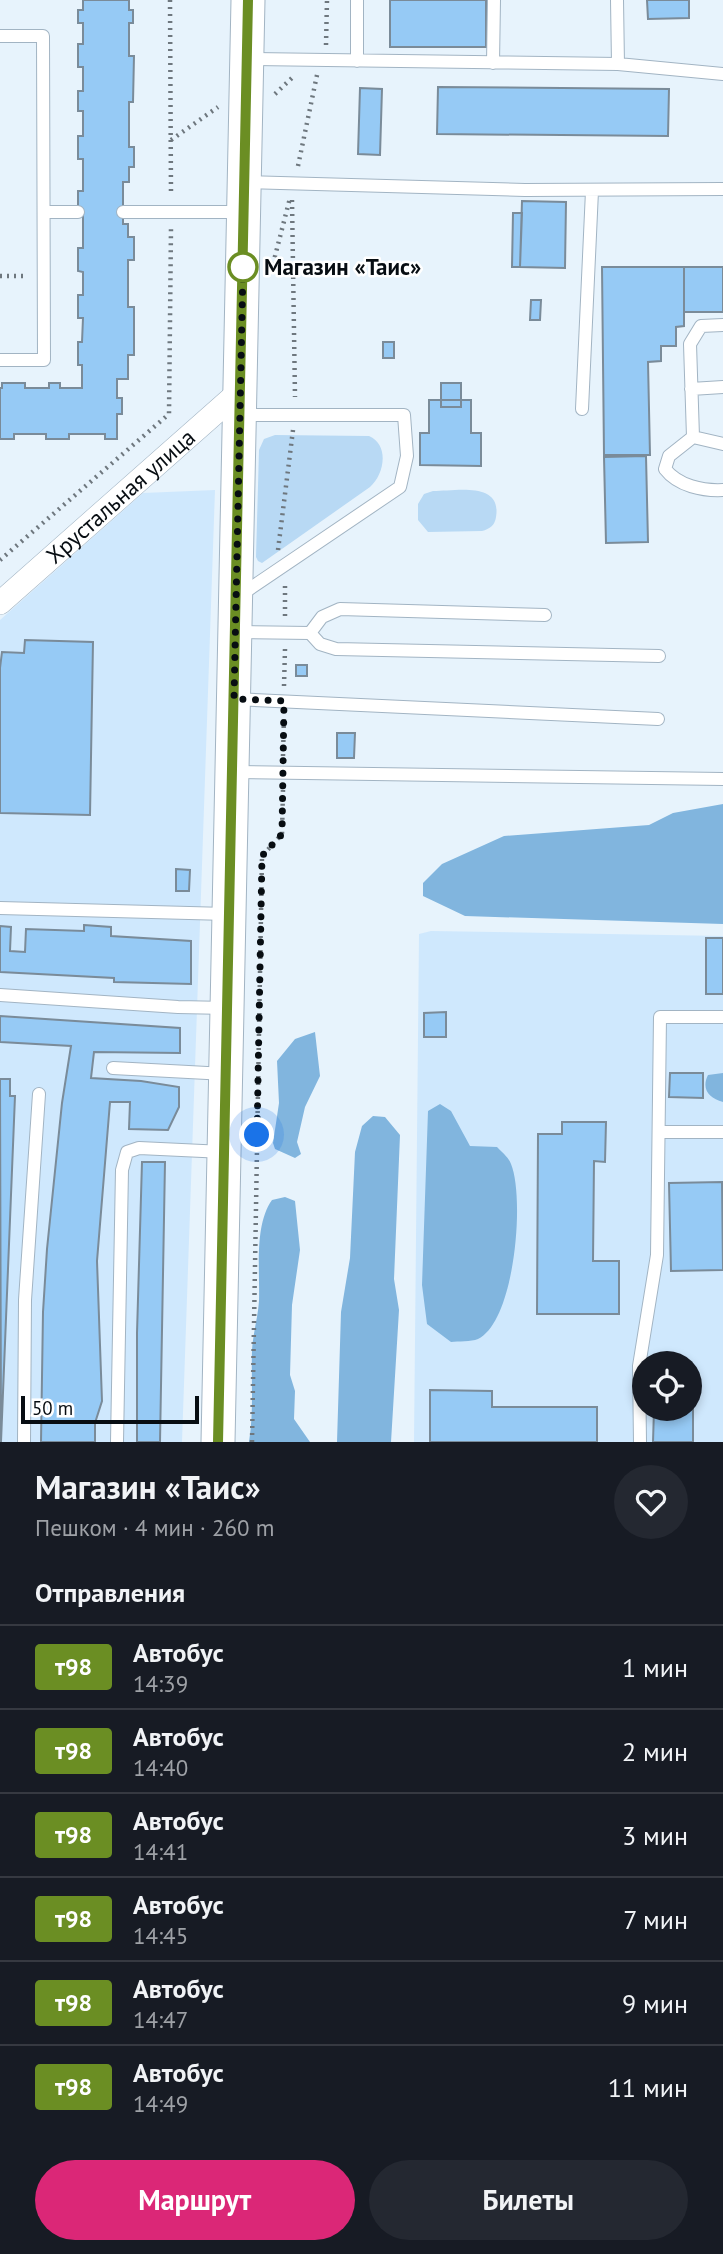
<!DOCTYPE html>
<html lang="ru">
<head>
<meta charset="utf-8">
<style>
	body { margin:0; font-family:"PT Sans",sans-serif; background:#242831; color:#f1f3f6; height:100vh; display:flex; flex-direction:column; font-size:26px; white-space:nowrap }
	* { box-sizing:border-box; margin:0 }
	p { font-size:23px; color:#9ea1a6 }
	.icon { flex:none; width:38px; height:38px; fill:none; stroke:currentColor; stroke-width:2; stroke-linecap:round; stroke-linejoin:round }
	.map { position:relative; height:1442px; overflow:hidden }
	.drawer { display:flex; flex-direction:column; background:#171b24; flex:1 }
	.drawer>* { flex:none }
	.badge { padding:0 14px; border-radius:5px; font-size:24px; line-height:46px }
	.fabs { position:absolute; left:632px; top:1351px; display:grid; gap:14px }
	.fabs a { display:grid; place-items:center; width:70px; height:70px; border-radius:50%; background:#171b24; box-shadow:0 4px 10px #0003; font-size:35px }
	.scale { position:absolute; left:21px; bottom:18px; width:178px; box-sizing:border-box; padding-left:7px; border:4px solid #070d12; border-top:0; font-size:19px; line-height:24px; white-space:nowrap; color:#070d12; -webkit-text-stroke:5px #fff; paint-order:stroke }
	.you { position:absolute; width:35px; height:35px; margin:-18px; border:5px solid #fff; border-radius:50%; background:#1a73e8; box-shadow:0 0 0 10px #1a73e833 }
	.map>.badge { position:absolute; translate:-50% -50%; box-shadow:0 0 0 4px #fff }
	h2 { padding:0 35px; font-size:26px; line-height:63px }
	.round { display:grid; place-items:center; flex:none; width:74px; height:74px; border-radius:37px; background:#242831 }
	.overview { display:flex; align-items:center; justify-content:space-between; height:119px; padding:0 35px }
	h1 { font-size:33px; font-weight:600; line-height:52px }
	.button { display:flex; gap:14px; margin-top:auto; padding:14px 35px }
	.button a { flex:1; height:80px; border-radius:42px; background:#db2777; color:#fff; font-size:28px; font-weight:600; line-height:80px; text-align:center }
	.button a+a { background:#242831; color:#f1f3f6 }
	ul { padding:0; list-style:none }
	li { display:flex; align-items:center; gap:21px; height:84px; padding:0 35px; border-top:2px solid #363941 }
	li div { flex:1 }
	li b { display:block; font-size:26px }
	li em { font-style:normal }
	li .badge { min-width:77px; font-weight:700; text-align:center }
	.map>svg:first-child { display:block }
</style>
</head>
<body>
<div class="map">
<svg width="723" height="1442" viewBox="0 0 723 1442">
	<rect width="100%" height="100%" fill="#e7f3fc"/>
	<path fill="#cfe8fd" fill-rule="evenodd" d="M215 490 182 1442H0V620L143 493Z
		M431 931 723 936V1442H414L419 934ZM644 1363H690V1409H644Z"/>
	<path fill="#b8d9f4" d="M275 435 369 436C390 445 384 475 370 487L262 563 258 561 256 557 259 450 264 439Z
		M433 491C456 491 502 481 496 517 495 525 490 529 482 531L428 532 418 520V504L424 494Z"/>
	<path fill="#81b5de" d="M723 804V924L465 916 423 896V883L442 864 504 836 649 825 673 813Z
		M315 1032 320 1076 305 1107 297 1142 301 1154 295 1158 275 1149 273 1143 279 1103 277 1061 295 1039Z
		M723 1073V1102C709 1098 701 1089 708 1075Z
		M440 1104 451 1111 470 1146 497 1147C502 1152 509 1158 511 1164 525 1198 515 1321 478 1339 471 1342 458 1341 451 1342L427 1324 422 1285 428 1111Z
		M373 1116 385 1117 400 1135 394 1279 399 1310 391 1442H337L341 1312 350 1258 355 1152 362 1126Z
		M285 1197 295 1201 300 1250 292 1305 290 1375 295 1391 294 1419 310 1442H249C254 1411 251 1381 252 1350 253 1333 258 1317 259 1301 260 1271 254 1225 272 1200Z"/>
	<path fill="#96caf5" stroke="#7a8b99" stroke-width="2" d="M83 0H129V10H133V23H129V56H134L133 102H129V147H134V167H129V182H123V224H128V237H134V260H128V307H134V355H128V379H117V398H122V414H117V439H105V434H69V439H46V434H14V439H0V388H2V383H25V388H49V383H60V388H82V365H78V342H82L83 318H78V295H83V272L78 271V248H83V214H78V191H83V159H78V136H83V111H78V91H83V67H78V44H83V23H78V10H83Z
		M390 0H486V47H390Z
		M647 0H689V18L648 19Z
		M438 87 669 89 668 136 437 134Z
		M360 88 382 89 380 155 358 154Z
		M522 201 566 202 565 268 520 267Z
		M513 213H522L520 267H512Z
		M602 267H684V326L676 327V346H661V361L648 362 650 455H604Z
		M684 267H723V312H684Z
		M531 300H541L540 320H530Z
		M383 342H394V358H383Z
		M441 383H461V407H441Z
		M429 400H471V433H481V466L420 465V433H429Z
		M646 456 648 542 606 543 604 457Z
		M25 640 93 642 90 815 0 813V668L2 652 24 653Z
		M296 665H307V676H296Z
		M337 733H355L354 758H337Z
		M176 869 190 870 189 891H176Z
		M84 925 111 927V936L191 941V984L114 982V978L0 972V926L11 927 10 951 25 952 26 929 84 931Z
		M706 938H723V994H706Z
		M446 1012V1037H424V1013Z
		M0 1016 180 1028V1053L94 1052 91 1078 141 1081 179 1087V1107L168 1130 129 1129 130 1102H110L97 1261 102 1401 95 1423V1442H41L43 1312 47 1249 62 1103 71 1046 0 1042Z
		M670 1073H703V1098L669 1097Z
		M0 1079H10V1096H15L1 1442Z
		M562 1122H606L605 1162 594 1161 593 1261H619V1314H537L538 1134H562Z
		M142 1162H165L160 1442H137V1333Z
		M722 1182 723 1270 671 1271 669 1183Z
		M690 1386 693 1400V1442H653L654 1409H690Z
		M430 1390 492 1391V1407H597V1442H430Z"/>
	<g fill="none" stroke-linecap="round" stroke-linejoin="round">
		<defs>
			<path id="lane" d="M357 0V61
				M0 36H43L44 360H0
				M248 59 618 64 617 0
				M493 63 494 0
				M618 64 723 74
				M246 182 525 190 723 189
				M44 212H78
				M123 212H241
				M723 325 701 326 690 344 693 437 723 444
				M691 389 723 387
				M582 409 592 191
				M693 437 669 456 665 469C678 486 703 491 723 490
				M239 596 400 487 407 456 404 415H241
				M236 632 310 633 322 617 340 609 545 615
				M310 633 320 644 336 649 659 656
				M235 699 658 719
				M234 772 723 779
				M0 908 227 914
				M0 995 178 1007 227 1008
				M113 1068 226 1074
				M659 1132H723
				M24 1442 25 1300 39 1094
				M117 1442 122 1170 127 1152 139 1148 224 1152
				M640 1442 639 1366 657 1255 660 1017H723"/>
			<g id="street">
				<path id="s1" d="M0 603 241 390"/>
			</g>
			<path id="secondary" d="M218 1442 248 0"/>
		</defs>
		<use href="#lane" stroke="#a2b4c3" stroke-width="14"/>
		<use href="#street" stroke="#a2b4c3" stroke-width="24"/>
		<use href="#secondary" stroke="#a2b4c3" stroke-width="35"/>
		<path stroke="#6e777e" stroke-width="4.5" stroke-dasharray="2 5" stroke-linecap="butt" d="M170 0 171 195
			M326 45 327 0
			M275 94 294 76
			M171 140 218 107
			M298 166 317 75
			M292 200 295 397
			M273 264 290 198
			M0 276H27
			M278 550 293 430
			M0 560 169 414 171 228
			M285 586V616
			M284 686 285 649
			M283 756 284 716
			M252 1442 262 856 282 834 283 789"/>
		<use href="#lane" stroke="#fff" stroke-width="12"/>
		<use href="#street" stroke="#fff" stroke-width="23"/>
		<use href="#secondary" stroke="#fff" stroke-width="33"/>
	</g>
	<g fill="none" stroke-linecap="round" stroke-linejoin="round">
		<defs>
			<path id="line" d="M218 1442 248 0"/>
		</defs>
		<use href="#line" stroke="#fff" stroke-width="16"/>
		<use href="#line" stroke="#6b8e23" stroke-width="10"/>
		<path stroke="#070d12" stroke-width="7" stroke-dasharray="0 12.6" d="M243 267 234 699 284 701 282 834 262 856 257 1135"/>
	</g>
	<circle fill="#fff" stroke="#6b8e23" stroke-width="3.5" cx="243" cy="267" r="14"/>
	<g text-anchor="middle" stroke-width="5" stroke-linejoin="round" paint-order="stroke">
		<g font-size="23" font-weight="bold" fill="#070d12" stroke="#fff" text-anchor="start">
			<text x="264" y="275">Магазин «Таис»</text>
		</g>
		<g font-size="23" fill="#070d12" stroke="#fff">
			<text dy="8" stroke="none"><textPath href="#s1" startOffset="161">Хрустальная улица</textPath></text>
		</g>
	</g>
</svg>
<div class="fabs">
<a><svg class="icon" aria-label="locate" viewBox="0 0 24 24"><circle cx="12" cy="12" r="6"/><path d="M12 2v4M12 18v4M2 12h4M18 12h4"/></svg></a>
</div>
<div class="scale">50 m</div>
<div class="you" style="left:257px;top:1135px"></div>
</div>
<section class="drawer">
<div class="overview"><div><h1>Магазин «Таис»</h1><p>Пешком · 4 мин · 260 m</p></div><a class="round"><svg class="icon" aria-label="heart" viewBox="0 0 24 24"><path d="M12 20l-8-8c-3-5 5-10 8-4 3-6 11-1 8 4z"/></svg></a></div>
<h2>Отправления</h2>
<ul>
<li><span class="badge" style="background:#6b8e23;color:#fff">т98</span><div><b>Автобус</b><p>14:39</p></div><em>1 мин</em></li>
<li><span class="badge" style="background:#6b8e23;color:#fff">т98</span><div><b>Автобус</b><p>14:40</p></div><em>2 мин</em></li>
<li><span class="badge" style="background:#6b8e23;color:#fff">т98</span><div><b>Автобус</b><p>14:41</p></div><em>3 мин</em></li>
<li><span class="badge" style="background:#6b8e23;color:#fff">т98</span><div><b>Автобус</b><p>14:45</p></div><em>7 мин</em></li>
<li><span class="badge" style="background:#6b8e23;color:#fff">т98</span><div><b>Автобус</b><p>14:47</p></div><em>9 мин</em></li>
<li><span class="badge" style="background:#6b8e23;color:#fff">т98</span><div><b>Автобус</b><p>14:49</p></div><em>11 мин</em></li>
</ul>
<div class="button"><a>Маршрут</a><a>Билеты</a></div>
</section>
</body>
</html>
